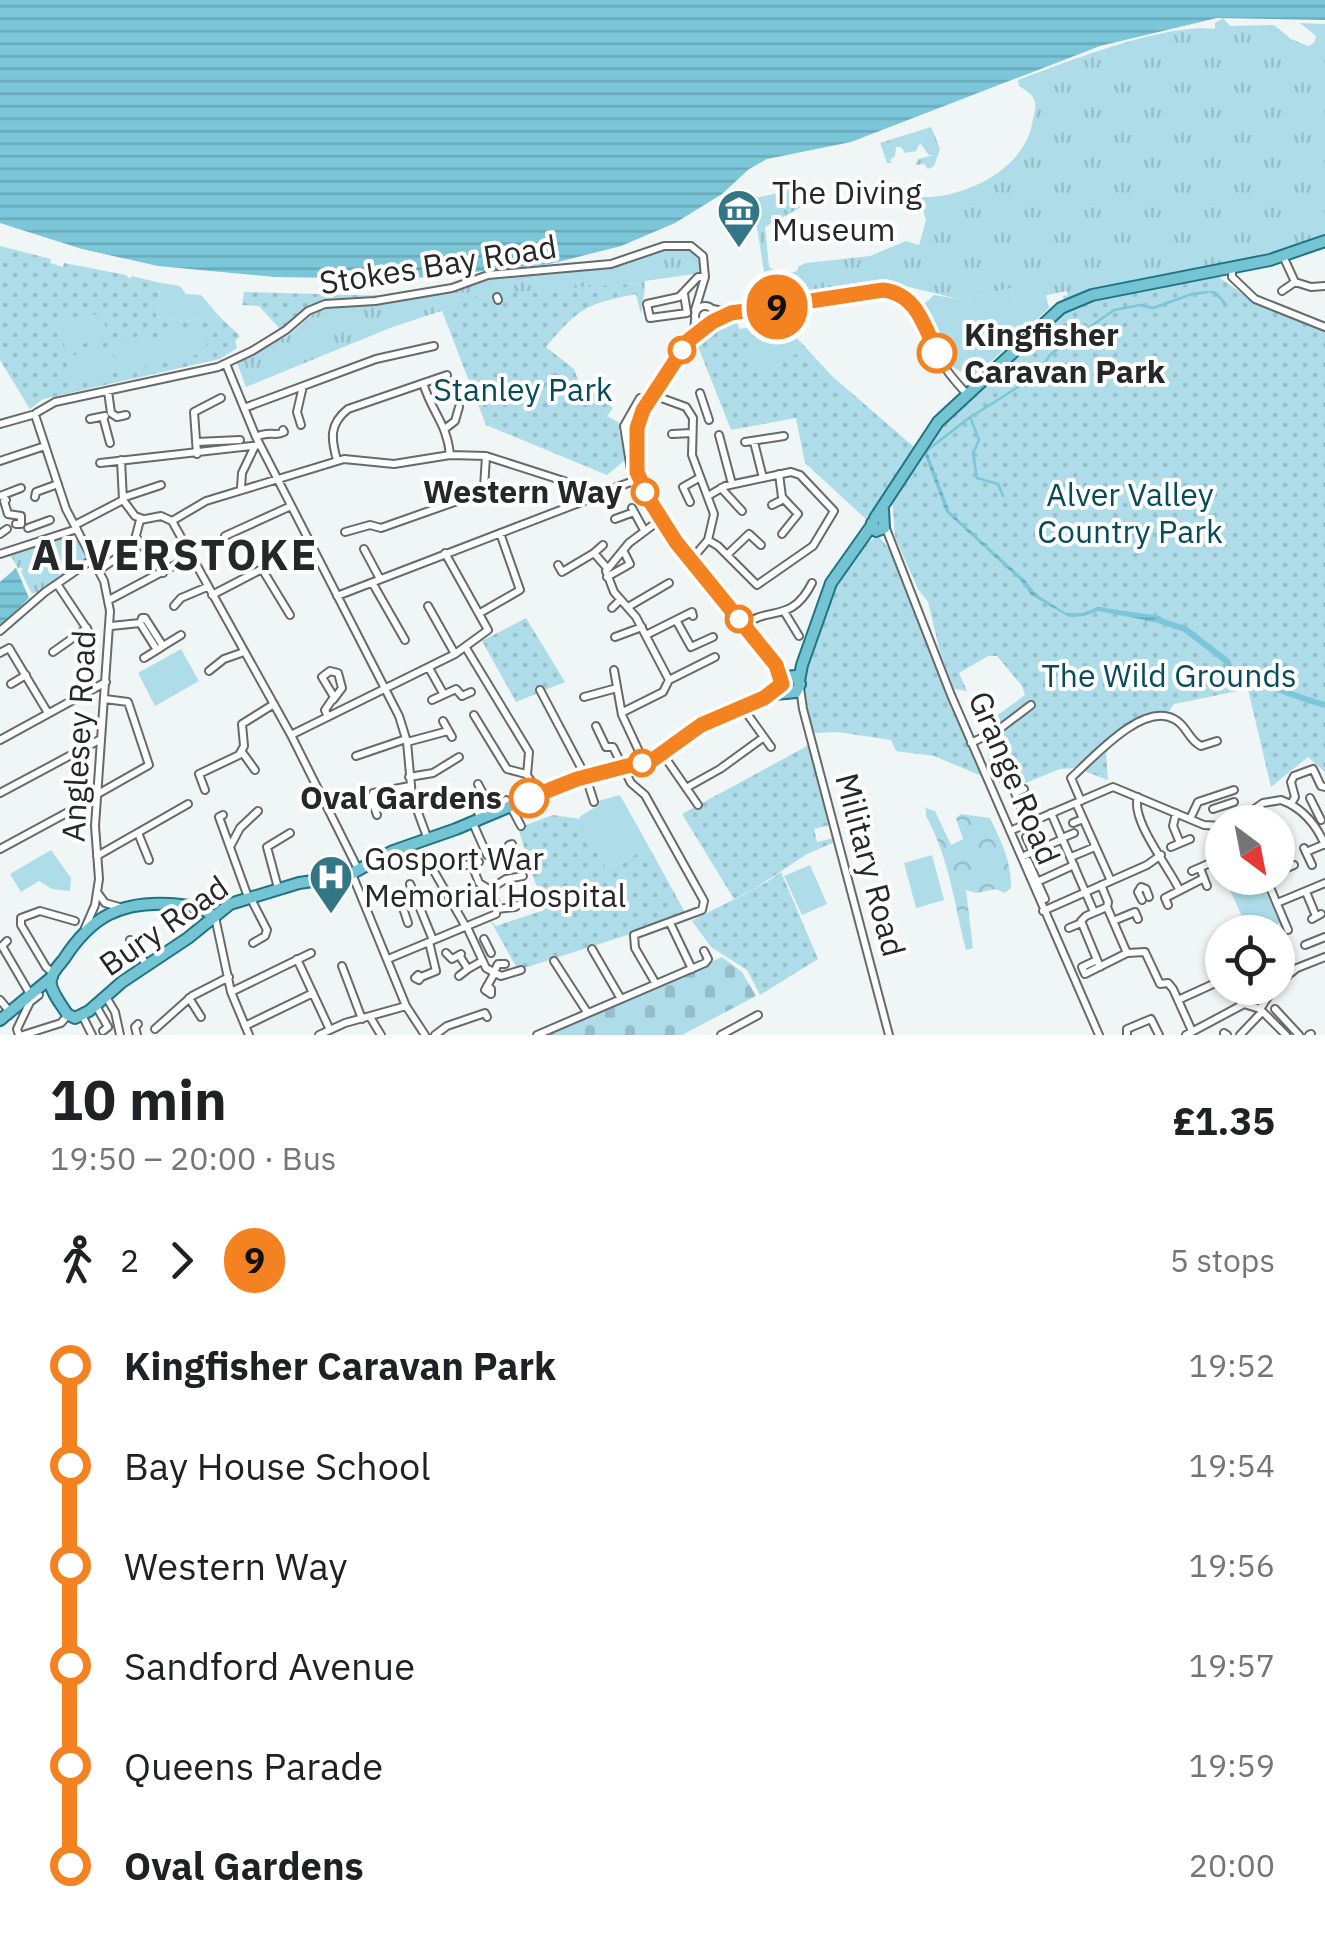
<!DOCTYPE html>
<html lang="en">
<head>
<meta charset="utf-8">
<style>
	body { margin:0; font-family:"IBM Plex Sans",sans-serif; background:#f2f2f2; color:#202124; height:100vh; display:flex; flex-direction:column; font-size:38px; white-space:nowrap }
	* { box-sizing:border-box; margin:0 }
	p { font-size:32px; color:#757577 }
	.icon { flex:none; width:55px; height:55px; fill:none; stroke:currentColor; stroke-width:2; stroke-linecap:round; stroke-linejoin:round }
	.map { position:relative; height:1035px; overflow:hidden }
	.side { display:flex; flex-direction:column; background:#fff; flex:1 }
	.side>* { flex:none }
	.badge { padding:0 20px; border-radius:32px; font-size:35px; line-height:65px }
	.needle { width:65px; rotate:148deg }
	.buttons { position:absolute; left:1205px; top:805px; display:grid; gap:20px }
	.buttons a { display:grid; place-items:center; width:90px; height:90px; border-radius:50%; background:#fff; box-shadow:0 2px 8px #0004; font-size:50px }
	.map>.badge { position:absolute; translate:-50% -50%; box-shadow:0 0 0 5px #fff }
	.legs { display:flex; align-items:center; gap:15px; height:110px; padding:0 50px; font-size:32px }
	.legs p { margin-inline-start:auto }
	.head { display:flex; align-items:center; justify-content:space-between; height:170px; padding:0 50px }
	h1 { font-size:55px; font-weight:800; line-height:75px }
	ul { padding:0 50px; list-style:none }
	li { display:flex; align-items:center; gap:35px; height:100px; font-size:38px }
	li i { display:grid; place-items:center; width:15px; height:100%; margin:0 12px; background:currentColor }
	li i::after { content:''; width:25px; height:25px; margin:-12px; border:8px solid; border-radius:50%; background:#fff }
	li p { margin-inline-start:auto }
	li:first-child i { background:linear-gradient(#0000 50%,currentColor 0) }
	li:last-child i { background:linear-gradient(currentColor 50%,#0000 0) }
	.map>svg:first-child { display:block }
</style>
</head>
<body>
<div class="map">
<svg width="1325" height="1035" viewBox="0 0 1325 1035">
	<defs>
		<pattern id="grass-tufts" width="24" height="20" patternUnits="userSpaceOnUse" patternTransform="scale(2.5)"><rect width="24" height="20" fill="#aedde9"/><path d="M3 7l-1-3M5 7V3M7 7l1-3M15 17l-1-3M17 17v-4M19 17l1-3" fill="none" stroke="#96bec8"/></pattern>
		<pattern id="forest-crowns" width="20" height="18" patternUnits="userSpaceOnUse" patternTransform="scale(2.5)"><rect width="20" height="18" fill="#aedde9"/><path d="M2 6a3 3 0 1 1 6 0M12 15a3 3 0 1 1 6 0" fill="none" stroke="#96bec8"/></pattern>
		<pattern id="cemetery-stones" width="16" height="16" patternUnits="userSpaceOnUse" patternTransform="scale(2.5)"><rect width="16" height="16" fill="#aedde9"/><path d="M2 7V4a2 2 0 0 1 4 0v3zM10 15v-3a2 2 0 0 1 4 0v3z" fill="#96bec8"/></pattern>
		<pattern id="park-dots" width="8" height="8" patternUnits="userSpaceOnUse" patternTransform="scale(2.5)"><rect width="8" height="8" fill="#aedde9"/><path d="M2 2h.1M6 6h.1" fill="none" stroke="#96bec8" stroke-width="1.8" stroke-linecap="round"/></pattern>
		<pattern id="water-rules" width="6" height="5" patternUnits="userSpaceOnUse" patternTransform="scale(2.5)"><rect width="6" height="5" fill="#7bc6d9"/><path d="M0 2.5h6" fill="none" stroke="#6aaaba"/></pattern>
	</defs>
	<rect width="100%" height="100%" fill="#f0f5f6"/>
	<path fill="url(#grass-tufts)" d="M1223 18 1230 26 1274 25 1291 39 1308 46 1314 43 1316 36 1300 23 1325 24V235L1268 257 1064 303 1063 296 1068 295 1067 291 1014 302 1012 288 958 299 909 287 902 292 876 288 776 305 773 301 774 289 767 290 753 202 749 197C768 199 787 187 807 186L812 192 805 205 765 227 769 267 783 275 797 271 799 266 806 263 870 256 906 241 919 245 926 220 919 197C964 199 1023 170 1032 124 1037 103 1039 98 1019 86L1018 80C1066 62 1167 22 1215 29V23Z
		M931 127 940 149 934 166 928 169 924 164 915 165 918 159 934 155H929L920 143 916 151 905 153 901 147H896L895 156 890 160 892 163H887L880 143Z
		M682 248 698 255 701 273 645 281V288L641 289V283L476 296 462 304 390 328 246 387 237 363 289 335 313 314 331 307 366 306 450 293 495 278 610 267 638 260 659 250Z
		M73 534 88 559 45 589 32 594 21 572 23 568H18L9 553Z"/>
	<path fill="url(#forest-crowns)" d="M922 807 935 811 951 845 963 839 956 818 961 814 990 818C1000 839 1012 862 1011 888L1005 893 996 889 977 893 966 890 973 948 966 950C955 907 949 857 926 816V809Z"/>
	<path fill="url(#cemetery-stones)" d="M722 957 742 972 756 996 682 1035H541Z"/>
	<path fill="url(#park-dots)" d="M0 246 51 259 50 263 63 267 64 263 126 275 130 279 131 276 161 283 156 317 183 321 220 317 240 336 235 341 237 348 220 359 43 399 30 409 0 360Z
		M1219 277 1255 303 1325 328V772L1308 757 1271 787 1248 689 1174 704 1166 715 1169 720C1142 720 1123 733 1106 753L1108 780 1076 768 1060 769 1004 792 989 763 988 749 984 741 1001 730 995 717 1025 695 1022 686 997 656H988L959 673 967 691 954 689 940 652 928 602 918 589 895 537 892 497 942 424 1059 314 1089 300Z
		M642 283V288H645L641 314 636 294C586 304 579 308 546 347L574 369 579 382 613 408 607 416 621 424 619 429 625 460 607 475 486 425 442 311 476 296 497 293Z
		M244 292 392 296 371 300 326 302 281 330 259 306 242 305Z
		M772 311 832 376 914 447 867 520 805 463 796 418 731 430 695 339 727 319 737 318 739 329 762 326 761 313Z
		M879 537C908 565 926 643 941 682 953 714 968 745 982 776L934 756 896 751 891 740 838 732 813 733C808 715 799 690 804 671 812 640 845 544 879 537Z
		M526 618 565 682 516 702 482 641Z
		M809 745 830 825 814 829 817 842 834 838 835 842 807 854 754 889 734 899 682 814Z
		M553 815 581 819 607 870 649 847 687 916 518 970 490 920 496 926 544 910 518 828Z
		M781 872 818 959 760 995 747 970 711 947 692 921C724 903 752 894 781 872Z"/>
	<path fill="#aedde9" d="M161 283 180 286 186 294 201 295 220 317 183 321 156 317Z
		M1012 288 1014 302 1046 295 1049 308 974 377C929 363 943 335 921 307L934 295 958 299Z
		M102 313 108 338 65 348 59 322Z
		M202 326 208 352 165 362 159 336Z
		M783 327 800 351 762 379 744 355Z
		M155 337 161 363 118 372 112 346Z
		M108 347 114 373 71 382 65 357Z
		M181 649 199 681 155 706 138 673Z
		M620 795 649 847 607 870 579 817 599 805 598 801Z
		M51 850 71 878 70 891 52 889 39 881 21 892 10 874Z
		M932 855 944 900 916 908 904 863Z
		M810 865 827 904 802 915 784 876Z
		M1260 878 1280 923 1257 932H1249L1230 890Z"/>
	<path fill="url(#water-rules)" d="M0 0H1325V20L1217 18 1100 46 851 142 767 159 749 169 722 194 675 223 621 246 550 264 407 279 275 277 158 266 82 249 0 223Z
		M927 451 950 512 1025 580 1036 594 1066 613H1082L1098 607 1160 616 1166 624 1147 621 1145 624V620L1098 611 1084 616 1069 617 1031 595 1021 581 946 512 924 453Z
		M16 568 29 598 0 627V582Z"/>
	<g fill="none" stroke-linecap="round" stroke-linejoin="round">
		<path stroke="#7bc6d9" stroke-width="2.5" d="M747 202 749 218
			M1211 292 1216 293 1226 305
			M977 413 1034 377 1051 354 1114 310 1140 305 1153 308 1192 294 1208 292
			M970 417 979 440 973 453 977 478 998 484 1003 496
			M925 452 974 414"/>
		<path stroke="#7bc6d9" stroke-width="6" d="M1158 620 1185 629 1228 662 1230 670C1261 682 1293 697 1325 705"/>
		<defs>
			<path id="minor" d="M1283 256 1295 282 1311 287 1325 286
				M1232 269V277L1255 299 1325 327
				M1282 291 1295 282
				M684 294 687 313 650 318 647 304 679 297 698 277H705
				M497 297 498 300
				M695 316a10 10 0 1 1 20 0a10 10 0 1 1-20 0Z
				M713 309 731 313 876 290C918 287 925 331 941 361 948 374 957 383 966 393
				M695 320 694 332C676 361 647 391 638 424 633 441 633 461 638 478 656 533 733 611 770 659L788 675
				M226 364 256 437 399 716 407 742 412 796 427 837
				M423 383C432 413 447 423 450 455
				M108 391 111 413 117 417 126 415
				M700 393 709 420
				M653 395 686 407 693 418 692 455 714 514 708 540 691 560
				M244 408 376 359 434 346
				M36 413 55 402 218 367 252 351 286 330 308 311 325 304 375 301 452 288 488 275 611 264 664 246H691L703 256 705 277 695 310
				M103 417 110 443
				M36 418 66 509 104 581 110 611 95 826 99 879 95 905 85 928
				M90 419 105 416
				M0 424 32 415
				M301 425 297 412 303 386
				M446 428 455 421 459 407
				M672 434 692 433
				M719 435 732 484
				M256 437C269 430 275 437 284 432L283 430
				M196 442 240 440
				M745 442 784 436
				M754 442 763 478
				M197 454 194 412 221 398
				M121 460 123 500
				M337 460C331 439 329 424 348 409L447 375
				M0 461 45 446
				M100 463 260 445
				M779 474 782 497 798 514 782 534
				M632 476 624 426 640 398 649 401
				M241 488 242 473 254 448
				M721 488 742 511
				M0 496 21 488
				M708 496 725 486 791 472 800 475 834 511 813 546 757 585 718 546 708 540
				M35 497 36 492 58 484
				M125 497 161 485
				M6 500 4 501 8 514 21 516V524H16
				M123 500 135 516 143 519
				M690 502 683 487 699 478
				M772 505 784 499
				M632 508 644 530
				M615 519 634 512
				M172 521 206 501 344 459 394 464 450 455 486 456 601 493 639 479
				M172 521 291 735 359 871
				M75 525 123 500
				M885 526 951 695 1099 1035
				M28 528 50 520
				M345 532 370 525 381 528 480 493 484 488 486 456
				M0 534 7 529
				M225 536 291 506
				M136 537 163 573
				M364 549 380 579
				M594 553 603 545
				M0 554 77 529
				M727 555 749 534 761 545
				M558 565 562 572 594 553 607 568
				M99 570 133 547 140 520 161 516 172 521
				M607 577 630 564 623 550
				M57 584 89 632
				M373 584 405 640
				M212 595 262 569 290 615
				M337 596 584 501 589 489
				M109 600 190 557
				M174 606 181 598 207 587
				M428 606 455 654
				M628 607 669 583
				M612 608 620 600
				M480 613 520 590 500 533
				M785 613 799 636
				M676 620 691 647 713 637
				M111 626 140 623 157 650 163 646 145 618H142L140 623
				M744 626C767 605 791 625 812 583
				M0 631 45 592 93 559
				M646 635 692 612 693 616
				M615 637 642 627
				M163 646 181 635
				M466 648 529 752 527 775 539 794
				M53 652 87 628
				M0 653 9 648 48 713
				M144 658 157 650
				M429 668 443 693
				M614 670 622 715 644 762
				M209 671 224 659 244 652
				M669 680 715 657
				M11 684 26 675
				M800 688 803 709 889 1035
				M540 690 586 777 594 802
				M584 697 617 688
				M432 700 456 689 462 696 471 692
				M743 708 771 747
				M623 712 663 692 669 680 636 617 614 592 606 571 629 543 661 519
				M474 715 507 769 526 774
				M328 717 325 710 334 697 322 677 330 671 338 673 342 688 333 700
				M443 721 452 737
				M596 726 606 747H613L631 783 645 795 704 901 702 910 634 935 635 948 656 984
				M291 735 455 654 488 630 445 553
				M0 740 106 682
				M407 742 448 731
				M971 743 998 730 1031 705
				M242 752 255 770
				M662 753 698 805
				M356 756 406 739
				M409 777 433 773 459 757
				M478 784 490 807
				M686 788 720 769 764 737
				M1024 789 1015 793 1028 823
				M205 790 199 774 239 755 244 746 242 724 274 704
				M0 793 101 739
				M96 795 149 765 128 702 105 699
				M1138 797C1130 819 1168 866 1179 889
				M1310 798 1321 820
				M1081 801 1071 778C1093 758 1142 702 1174 719 1187 725 1188 740 1201 746L1217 741
				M1076 803 1111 881
				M1291 804 1295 797 1291 782 1294 776 1313 769 1321 786 1325 787
				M510 805 521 826
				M1213 809 1234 802
				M1051 813 1094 912
				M1176 813 1173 826 1180 843
				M223 815 219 817 248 897
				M377 815 371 798 373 793 410 786
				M480 818 478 812 506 800
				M1190 819 1198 802 1234 790
				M472 821 487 855 510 852 509 845 512 844
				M1236 822 1263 803 1281 800C1303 808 1316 824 1325 845
				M1257 822 1266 819
				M1073 823 1083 819
				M1010 831 1113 787 1204 825 1222 826
				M138 833 149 860
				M1026 837 1033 852
				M1062 838 1074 833
				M231 845 240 828 258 811
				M1171 847 1190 839
				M1304 848 1312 865
				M0 849 96 797
				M1306 852 1325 844
				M1026 855 1063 839
				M97 856 188 804
				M1071 857 1095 847
				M1028 861 1045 899
				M458 867 479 862
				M1200 868 1207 886
				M1192 871 1208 864
				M1278 872 1294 865
				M435 873 466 927
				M352 874 406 1006 425 1035
				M1266 878 1288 930
				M1037 882 1074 865
				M410 884 433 940
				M1101 885 1108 902 1107 907 1127 953 1145 952 1160 984 1168 983 1173 989 1192 1031
				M278 888 267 847 290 833
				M490 889 506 879 523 876
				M97 892 105 903 123 908
				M1306 892 1316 916
				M250 897 267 930 265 936 253 943
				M1142 900 1138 892 1141 887 1146 889 1149 897
				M1277 903 1325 883
				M1168 905 1165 898 1204 878
				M497 909 515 907 526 900
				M1043 911 1147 865 1161 855
				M215 917 231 992 249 1035
				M1312 919 1321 914
				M1113 921 1135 912 1138 919
				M408 923 402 905 416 899
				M670 923 692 969
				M467 927 486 968 501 976 521 970
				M1069 928 1081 923
				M484 939 491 953
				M130 940 146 964
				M7 941 2 946 30 994
				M1305 945 1325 937
				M592 949 621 999
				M446 953 452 959 461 954
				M459 955 468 969 482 961
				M297 959 330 1030
				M388 959 496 914 497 907 492 891 479 883 472 865
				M1097 960 1082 967 1085 974 1127 953
				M1278 960 1281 969 1278 974
				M554 961 587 1012
				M1221 962 1222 965
				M342 966 362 1019
				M1100 967 1081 921 1086 916 1107 907
				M53 973 46 967 21 925V918L40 911 75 921
				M493 974 498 964H505
				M418 975 421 977 419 980 415 978Z
				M459 976 468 969
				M421 977 436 971 429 942
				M1278 983 1297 968 1325 957
				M487 986 491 989V994L485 990 494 974
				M1233 988 1241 1004
				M231 992 311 953
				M1236 994 1252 988
				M106 997 115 1012 120 1035
				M189 998 201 1017
				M0 1000 10 1012
				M1178 1000 1222 980
				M96 1006 108 1027 103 1031
				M1260 1009 1274 988
				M1275 1009 1299 1035
				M82 1015 92 1035
				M370 1017 381 1035
				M245 1026 313 993
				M155 1029 192 996 229 977
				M1224 1033 1227 1035
				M19 1035 17 1029 30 1002 39 995
				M23 1035 61 1023 68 1015
				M137 1035 135 1027 138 1024
				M319 1035 345 1023 406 1006
				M435 1035 447 1026 485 1013 487 1017
				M537 1035 705 963 708 959 704 951
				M721 1035 758 1015
				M1127 1035V1029L1151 1019 1159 1035
				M1186 1035 1244 1004 1260 1009 1286 1035
				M1240 1035 1260 1014
				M1309 1035 1311 1034"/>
			<path id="major" d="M875 518 938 422 1061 308 1092 295 1270 260 1325 241
				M872 523 876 531 884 528 883 510
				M799 681 802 665 831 583 872 525
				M214 917C201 905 188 906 170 904 120 901 91 917 64 959 60 964 52 972 51 979 48 989 62 1005 67 1014L75 1018 89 1011 122 982 188 938 230 904 299 883 347 876 393 851 456 829 568 782 654 759 719 716 775 694 796 692 800 684 795 676 786 677 782 681 787 693
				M0 1020 52 977"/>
		</defs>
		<use href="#minor" stroke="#666a6b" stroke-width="10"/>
		<use href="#major" stroke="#1e7484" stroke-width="14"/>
		<use href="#minor" stroke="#fff" stroke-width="6"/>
		<use href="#major" stroke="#75c4d3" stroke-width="10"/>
	</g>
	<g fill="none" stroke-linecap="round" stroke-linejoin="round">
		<defs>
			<path id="line-1" d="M529 798 577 779 654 759 701 725 764 698 782 684 776 665 676 542 650 501 637 472V428L643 410 689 340 712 322 731 313 883 290C917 294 924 326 937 353"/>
		</defs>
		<use href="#line-1" stroke="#fff" stroke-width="22"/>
		<use href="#line-1" stroke="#f58220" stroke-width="15"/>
	</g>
	<defs>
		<symbol id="museum-pin" viewBox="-11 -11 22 30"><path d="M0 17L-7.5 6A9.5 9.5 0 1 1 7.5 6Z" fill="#337787" stroke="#fff"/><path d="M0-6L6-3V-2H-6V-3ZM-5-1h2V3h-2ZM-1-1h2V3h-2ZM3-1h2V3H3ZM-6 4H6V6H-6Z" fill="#fff"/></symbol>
		<symbol id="hospital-pin" viewBox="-11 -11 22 30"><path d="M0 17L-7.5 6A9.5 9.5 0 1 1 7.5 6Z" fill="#337787" stroke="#fff"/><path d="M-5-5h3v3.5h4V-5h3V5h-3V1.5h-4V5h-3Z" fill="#fff"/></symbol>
	</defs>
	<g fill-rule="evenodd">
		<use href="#museum-pin" x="714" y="186" width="50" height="68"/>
		<use href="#hospital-pin" x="306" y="852" width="50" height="68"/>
	</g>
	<g fill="#fff" stroke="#f58220" stroke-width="5">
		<circle cx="682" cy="350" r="12"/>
		<circle cx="937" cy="353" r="18"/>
		<circle cx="645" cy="492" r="12"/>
		<circle cx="739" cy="619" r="12"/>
		<circle cx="642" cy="763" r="12"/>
		<circle cx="529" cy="798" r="18"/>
	</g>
	<g text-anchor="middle" stroke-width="8" stroke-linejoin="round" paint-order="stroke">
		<g font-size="32" fill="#262728" stroke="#fff" text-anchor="start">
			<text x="772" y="204">The Diving<tspan x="772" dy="37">Museum</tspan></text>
			<text x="364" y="870">Gosport War<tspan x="364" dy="37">Memorial Hospital</tspan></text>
		</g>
		<g font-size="32" fill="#262728" stroke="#fff">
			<text transform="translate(438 265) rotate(-9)" y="11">Stokes Bay Road</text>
			<text transform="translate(79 736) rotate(-87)" y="11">Anglesey Road</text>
			<text transform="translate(1014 778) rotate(67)" y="11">Grange Road</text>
			<text transform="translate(870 865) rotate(75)" y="11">Military Road</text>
			<text transform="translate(164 926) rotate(-35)" y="11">Bury Road</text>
		</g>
		<g font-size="32" font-weight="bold" fill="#262728" stroke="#fff" text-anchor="end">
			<text x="964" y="346" text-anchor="start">Kingfisher<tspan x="964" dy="37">Caravan Park</tspan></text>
			<text x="622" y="503">Western Way</text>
			<text x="502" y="809">Oval Gardens</text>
		</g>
		<g font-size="32" fill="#064c59" stroke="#fff">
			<text x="523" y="401">Stanley Park</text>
			<text x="1130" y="506">Alver Valley<tspan x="1130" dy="37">Country Park</tspan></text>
			<text x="1169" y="687">The Wild Grounds</text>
		</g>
		<g font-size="42" font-weight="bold" letter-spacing="2.5" fill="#262728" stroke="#fff">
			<text x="175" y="570">ALVERSTOKE</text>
		</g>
	</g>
</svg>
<div class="buttons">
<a><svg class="needle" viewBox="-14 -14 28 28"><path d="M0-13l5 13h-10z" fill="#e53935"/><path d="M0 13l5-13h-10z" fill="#757577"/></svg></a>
<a><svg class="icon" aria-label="locate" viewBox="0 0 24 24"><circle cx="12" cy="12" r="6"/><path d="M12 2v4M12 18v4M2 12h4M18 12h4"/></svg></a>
</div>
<b class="badge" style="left:777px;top:307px;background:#f58220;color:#111">9</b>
</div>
<section class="side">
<div class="head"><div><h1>10 min</h1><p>19:50 – 20:00 · Bus</p></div><b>£1.35</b></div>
<div class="legs"><svg class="icon" aria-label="walk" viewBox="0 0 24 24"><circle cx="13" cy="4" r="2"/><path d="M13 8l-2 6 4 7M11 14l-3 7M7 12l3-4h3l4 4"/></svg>2<svg class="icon" aria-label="forward" viewBox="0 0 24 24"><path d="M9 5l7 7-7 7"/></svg><b class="badge" style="background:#f58220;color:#111">9</b><p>5 stops</p></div>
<ul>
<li><i style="color:#f58220"></i><b>Kingfisher Caravan Park</b><p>19:52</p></li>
<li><i style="color:#f58220"></i><span>Bay House School</span><p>19:54</p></li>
<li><i style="color:#f58220"></i><span>Western Way</span><p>19:56</p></li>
<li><i style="color:#f58220"></i><span>Sandford Avenue</span><p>19:57</p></li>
<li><i style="color:#f58220"></i><span>Queens Parade</span><p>19:59</p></li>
<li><i style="color:#f58220"></i><b>Oval Gardens</b><p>20:00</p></li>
</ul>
</section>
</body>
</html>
